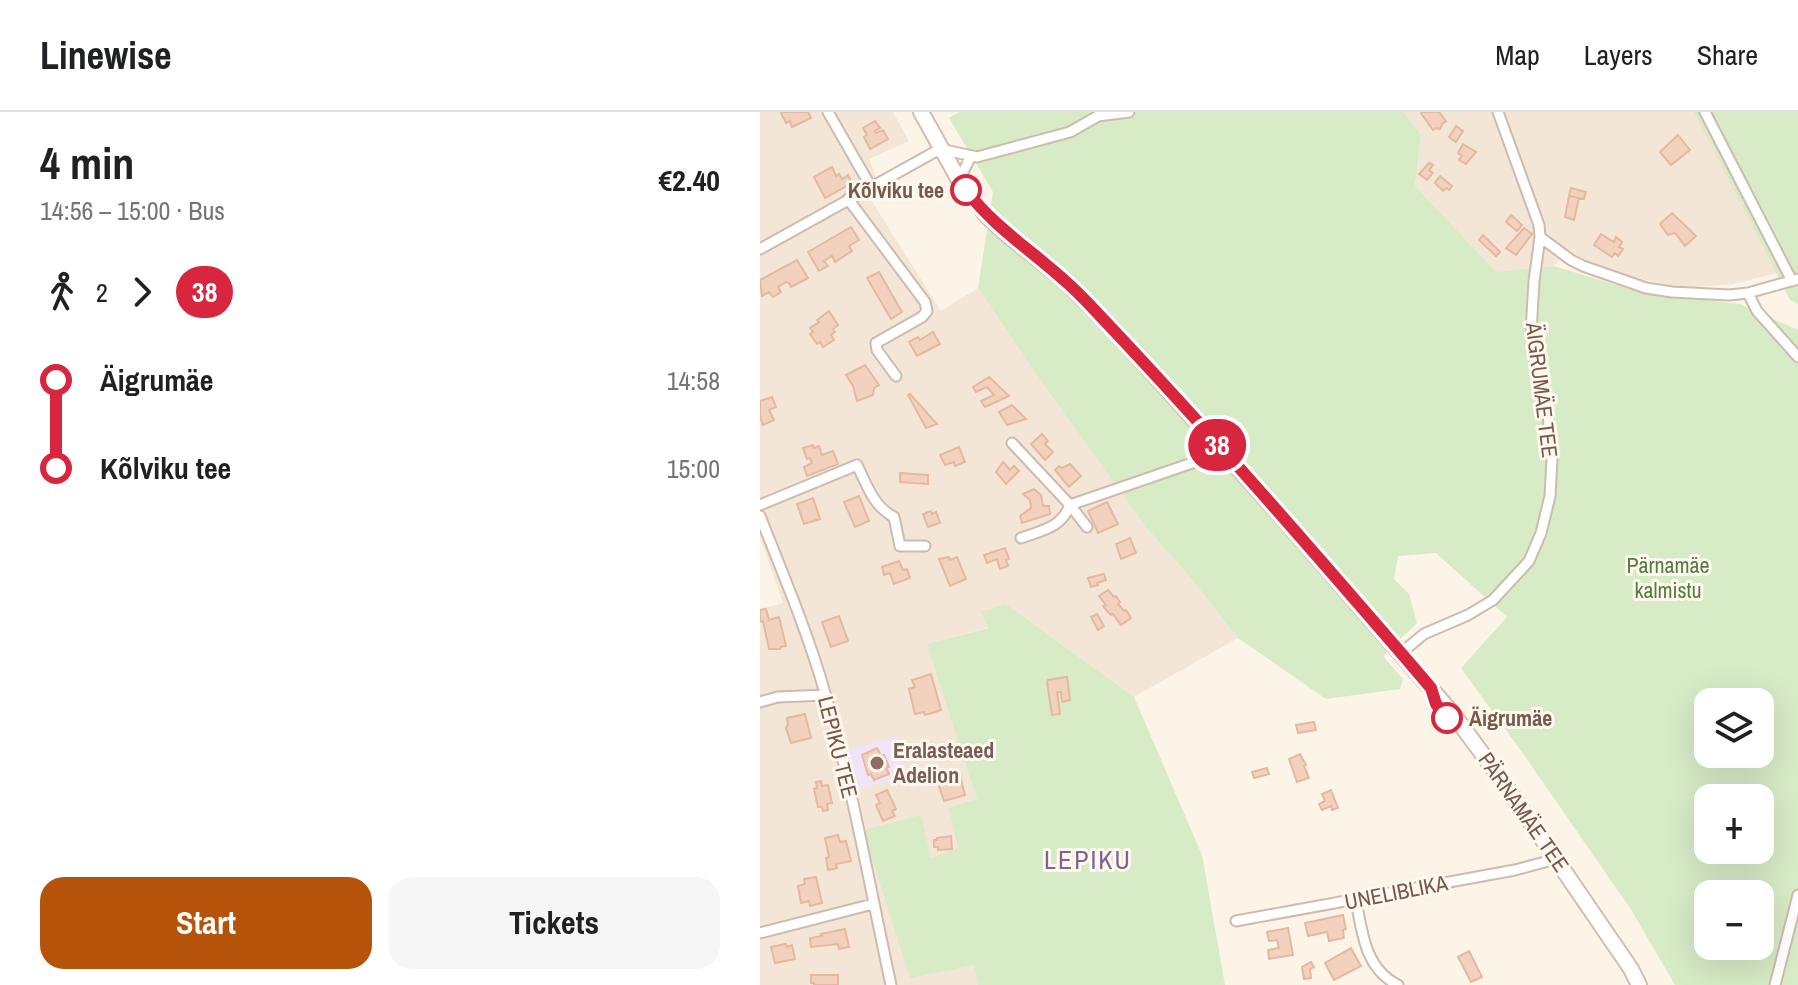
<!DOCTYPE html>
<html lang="en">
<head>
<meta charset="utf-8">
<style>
	body { margin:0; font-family:"Archivo Narrow",sans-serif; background:#f6f6f6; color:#202124; height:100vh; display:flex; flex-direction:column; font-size:30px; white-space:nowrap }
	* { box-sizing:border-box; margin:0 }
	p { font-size:26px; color:#757577 }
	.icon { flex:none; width:44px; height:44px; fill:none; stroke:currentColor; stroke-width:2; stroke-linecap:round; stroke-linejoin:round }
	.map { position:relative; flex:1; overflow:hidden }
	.sheet { display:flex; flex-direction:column; background:#fff; width:760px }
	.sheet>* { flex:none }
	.badge { padding:0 16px; border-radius:26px; font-size:28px; line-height:52px }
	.tools { position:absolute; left:934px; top:576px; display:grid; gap:16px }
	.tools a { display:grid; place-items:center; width:80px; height:80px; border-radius:16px; background:#fff; box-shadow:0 8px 32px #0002; font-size:40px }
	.map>.badge { position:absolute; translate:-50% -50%; box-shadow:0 0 0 4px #fff }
	.legs { display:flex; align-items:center; gap:12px; height:88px; padding:0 40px; font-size:26px }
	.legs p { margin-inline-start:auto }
	.headline { display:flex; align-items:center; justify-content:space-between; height:136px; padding:0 40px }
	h1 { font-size:44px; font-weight:800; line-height:60px }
	.cta { display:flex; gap:16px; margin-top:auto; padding:16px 40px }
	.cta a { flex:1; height:92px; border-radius:24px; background:#b45309; color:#fff; font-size:32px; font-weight:800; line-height:92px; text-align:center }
	.cta a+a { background:#f6f6f6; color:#202124 }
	ul { padding:0 40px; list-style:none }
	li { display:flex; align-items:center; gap:28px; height:88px; font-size:30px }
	li i { display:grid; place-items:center; width:12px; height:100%; margin:0 10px; background:currentColor }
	li i::after { content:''; width:20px; height:20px; margin:-10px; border:6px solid; border-radius:50%; background:#fff }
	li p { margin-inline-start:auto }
	li:first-child i { background:linear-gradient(#0000 50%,currentColor 0) }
	li:last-child i { background:linear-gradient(currentColor 50%,#0000 0) }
	header { display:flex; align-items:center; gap:48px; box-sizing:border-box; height:112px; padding:0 40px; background:#fff; border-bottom:2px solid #e0e0e0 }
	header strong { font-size:38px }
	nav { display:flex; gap:44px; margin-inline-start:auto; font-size:28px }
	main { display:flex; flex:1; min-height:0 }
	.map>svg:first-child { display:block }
</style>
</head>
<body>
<header>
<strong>Linewise</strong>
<nav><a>Map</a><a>Layers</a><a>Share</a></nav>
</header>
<main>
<section class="sheet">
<div class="headline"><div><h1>4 min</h1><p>14:56 – 15:00 · Bus</p></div><b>€2.40</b></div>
<div class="legs"><svg class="icon" aria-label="walk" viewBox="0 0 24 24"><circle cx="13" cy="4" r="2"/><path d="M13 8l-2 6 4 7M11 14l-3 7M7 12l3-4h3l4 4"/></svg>2<svg class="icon" aria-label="forward" viewBox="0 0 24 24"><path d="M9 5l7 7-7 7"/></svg><b class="badge" style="background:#d7263d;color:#fff">38</b></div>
<ul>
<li><i style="color:#d7263d"></i><b>Äigrumäe</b><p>14:58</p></li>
<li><i style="color:#d7263d"></i><b>Kõlviku tee</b><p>15:00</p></li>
</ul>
<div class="cta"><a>Start</a><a>Tickets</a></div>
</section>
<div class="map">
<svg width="1038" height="873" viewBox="0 0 1038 873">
	<rect width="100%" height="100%" fill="#fdf4e8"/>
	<path fill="#f4e6d6" d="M0 0H133L149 29 109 47 116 65 108 83 181 199 218 176 279 266 386 415 433 469 478 526 374 585 246 492 230 515 168 532 217 687 199 737 171 746 104 718 214 853 218 873H0V497L23 491 0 425Z
		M644 0H934L1017 161 974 172 922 176 851 160 808 139 794 154 736 161 655 74 661 23Z"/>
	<path fill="#f1e4f9" d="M138 624 146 664 96 678 88 638Z"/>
	<path fill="#d6ebc6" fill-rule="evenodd" d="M199 0H644L661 23 655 74 736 160 794 154 882 181 980 192 1038 218V873H915L872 799 764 643 701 556 747 505 676 441 638 444 634 467 649 482 657 511 623 544 643 567 640 577 566 587 478 526 433 469 386 415 279 266 218 176 233 80 189 6ZM948 590H1000V642H948ZM948 686H1000V738H948ZM948 782H1000V834H948Z
		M934 0H1038V192L1030 188Z
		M246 492 374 585 442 743 465 873H218L214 853 150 866 103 718 161 703 171 746 198 736 189 696 217 687 167 532 229 516 221 500Z"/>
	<path fill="#f2d2bf" stroke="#e5b89f" stroke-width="2" d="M24 0H48L51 6 32 15 30 9 26 11 21 1Z
		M662 0H679L686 9 682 12 680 17 676 16 673 18 661 1Z
		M115 9 120 16 115 19 116 21 123 18 128 27 110 37 104 25 107 23 103 16Z
		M696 14 703 19 696 30 689 25Z
		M918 23 930 38 911 53 900 40Z
		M703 32 716 40 706 52 699 48 702 44 698 41Z
		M669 51 673 53 669 58 673 61 667 68 659 62Z
		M72 55 76 64 79 62 82 67 88 63 92 71 65 86 54 65Z
		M680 64 692 74 689 78 686 76 683 79 675 71Z
		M811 76 826 80 824 87 809 84Z
		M809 84 819 86 814 108 805 105Z
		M912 101 936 124 925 134 915 121 908 123 900 112Z
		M751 103 762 113 757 119 746 110Z
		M91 115 99 128 89 134 92 139 75 150 72 144 64 149 68 154 59 159 48 140Z
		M764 116 772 122 756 143 746 136Z
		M841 122 854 130 856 125 862 130 859 135 863 137 858 144 855 141 852 145 834 133Z
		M723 123 740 140 736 144 719 128Z
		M37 148 48 166 31 175 29 171 26 170 18 175 21 180 13 185 9 180 2 184 0 168Z
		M119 160 142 200 131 207 107 166Z
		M69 199 78 213 73 217 75 220 71 223 74 228 63 235 60 230 57 232 50 222 53 220 50 216 59 210 57 208Z
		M173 220 180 232 157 244 149 230 158 225 160 228Z
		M105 253 119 273 114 276 113 283 97 289 93 274 86 263Z
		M229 265 249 284 225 295 221 289 234 283 227 275 216 280 213 275Z
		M150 282 177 312 166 316 148 283Z
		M12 285 16 295 9 298 14 308 3 313 0 305V289Z
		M252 293 266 307 247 313 239 300Z
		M282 322 288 329 285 332 293 340 285 348 271 332Z
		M53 333 54 336 59 334 62 343 73 339 78 352 47 364 44 355 52 351 50 346 47 347 43 336Z
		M199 335 205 350 195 354 194 350 185 353 180 343Z
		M243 350 250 358 254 354 259 359 246 372 236 360Z
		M310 352 321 364 309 375 295 358 299 354 302 356Z
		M140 361 168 363V372L140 370Z
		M274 377 281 383 283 394H289L290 402 262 411 260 404 271 396 270 388 263 382Z
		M99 384 109 409 95 415 84 390Z
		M53 386 60 407 44 412 37 392Z
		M347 390 358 412 338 421 328 399Z
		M171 399 172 402 176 400 180 411 168 415 163 402Z
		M370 426 376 441 361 447 356 432Z
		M245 436 249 447 246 448 248 454 240 457 237 447 227 451 224 443Z
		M189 445 190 448 197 445 206 467 190 474 179 447Z
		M139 449 143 458 147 457 150 466 134 472 130 461 124 463 122 455Z
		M344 462 346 468 337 471 338 473 331 475 328 466Z
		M348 478 354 485 356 484 360 490 358 492 364 499 366 498 371 506 361 513 353 502 351 503 347 499 343 494 346 493 339 484Z
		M6 497 9 508 19 505 26 534 21 535 20 537H9L3 509 0 510V498Z
		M337 502 344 514 338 518 331 505Z
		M79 504 88 529 71 535 62 510Z
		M171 562 181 598 165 603 164 600 155 602 149 577 155 575 152 568Z
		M307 565 310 588 302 590 301 580H297L300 602 292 603 287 570 288 568Z
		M45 602 51 626 31 631 26 616 28 612 27 606Z
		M554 610 556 618 538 621 536 613Z
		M117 636 121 644 124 643 129 655H126L129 662 114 668 111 662 108 663 102 643Z
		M540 642 546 653 544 654 549 666 537 670 529 647Z
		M507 656 509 662 494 666 492 660Z
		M199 660 205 683 184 689 176 665 182 663 185 673 195 670 192 663Z
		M61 669 62 674 68 673 72 691 67 692 68 698 63 699 62 695H58L54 677 57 676 56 670Z
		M127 678 136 697 132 699 135 704 123 709 116 693 120 691 116 683Z
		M571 678 578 696 572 698 571 694 562 698 559 692 565 689 562 682Z
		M78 723 80 730 86 729 91 749 76 752 77 756 68 758 66 746 69 745 65 726Z
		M191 724 192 737 178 738V735H174V728H177V726Z
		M56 765 62 791 50 794 49 789 41 791 38 774 45 772 44 767Z
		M583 803 586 817 583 818 584 826 569 829 567 820 548 824 545 811Z
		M528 816 533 843 509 847 508 838 519 836 517 828 509 829 507 820Z
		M85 817 89 835 79 837 78 832 51 835 50 826 62 824 61 822Z
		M26 832 27 835 32 833 35 847 15 851 11 835Z
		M591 836 601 854 574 868 565 851Z
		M709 839 722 865 711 870 698 845Z
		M551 850 554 855 550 857 551 866 544 867 542 855Z
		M51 863H78V873H54V871H51Z"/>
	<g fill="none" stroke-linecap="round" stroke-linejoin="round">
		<defs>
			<path id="street" d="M68 0 111 75
				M945 0 1032 169
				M199 68 211 44
				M88 87 165 190 167 199 162 205 116 231 117 238 136 264
				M780 125 811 148 823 154 886 176 912 180 969 183 988 181 1038 167
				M0 137 180 37 217 45 310 20 338 4 369 0
				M988 181 997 199 1038 245
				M252 331 310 393 438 349 454 329
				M0 393 97 353C107 373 113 394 134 405L140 434H165
				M0 404C23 462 48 521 65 581 93 677 110 776 131 873
				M261 426C283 418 301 416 310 393L327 415
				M641 541 664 522 708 503 733 488 769 449 781 421 790 384 792 347 787 290 771 220 774 169 780 125 779 113 738 0
				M0 590 18 585 66 583
				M596 788C602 820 605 857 638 873
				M476 809 755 758 796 747
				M0 821 113 792
				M1015 873 1038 783"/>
			<path id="secondary" d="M161 0 199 68 226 103 250 125 303 167 351 215 521 404 693 602 746 674 871 857 879 873"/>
		</defs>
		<use href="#street" stroke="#cfbbad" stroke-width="13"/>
		<use href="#secondary" stroke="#d4bdad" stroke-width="18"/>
		<use href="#street" stroke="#fff" stroke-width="9"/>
		<use href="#secondary" stroke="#fff" stroke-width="14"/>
	</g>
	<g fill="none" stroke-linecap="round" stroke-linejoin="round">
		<defs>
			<path id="line-1" d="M206 78C234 115 271 138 304 168 318 180 331 194 343 207 450 320 552 438 654 556L671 576 676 592 687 606"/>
		</defs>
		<use href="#line-1" stroke="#fff" stroke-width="18"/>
		<use href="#line-1" stroke="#d7263d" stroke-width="12"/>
	</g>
	<g fill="#fff" stroke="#d7263d" stroke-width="4">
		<circle cx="206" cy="78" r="14"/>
		<circle cx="687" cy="606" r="14"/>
	</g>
	<circle fill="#8d6e63" stroke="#fff8ee" stroke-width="3" cx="117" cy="651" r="8"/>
	<g text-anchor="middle" stroke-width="6" stroke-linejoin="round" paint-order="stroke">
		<g font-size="22" font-weight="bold" fill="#775a4b" stroke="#fff8ee" text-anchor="end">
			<text x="184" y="86">Kõlviku tee</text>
			<text x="709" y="614" text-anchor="start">Äigrumäe</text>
		</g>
		<g font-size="22" fill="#775a4b" stroke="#fff8ee">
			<text transform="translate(782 278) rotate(83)" y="8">ÄIGRUMÄE TEE</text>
			<text transform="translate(78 635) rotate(76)" y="8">LEPIKU TEE</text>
			<text transform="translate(764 700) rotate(55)" y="8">PÄRNAMÄE TEE</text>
			<text transform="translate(636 780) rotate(-11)" y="8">UNELIBLIKA</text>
		</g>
		<g font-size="22" fill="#567d42" stroke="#fff8ee">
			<text x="908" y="461">Pärnamäe<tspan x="908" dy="25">kalmistu</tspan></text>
		</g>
		<g font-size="22" font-weight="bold" fill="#785e54" stroke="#fff8ee" text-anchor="start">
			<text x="133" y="646">Eralasteaed<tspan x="133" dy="25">Adelion</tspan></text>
		</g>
		<g font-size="26" letter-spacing="2" fill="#816393" stroke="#fff8ee">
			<text x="328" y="757">LEPIKU</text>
		</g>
	</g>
</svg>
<div class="tools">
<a><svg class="icon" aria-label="layers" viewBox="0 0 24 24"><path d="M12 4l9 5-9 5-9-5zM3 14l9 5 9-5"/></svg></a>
<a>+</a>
<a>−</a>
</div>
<b class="badge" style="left:457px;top:333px;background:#d7263d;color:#fff">38</b>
</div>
</main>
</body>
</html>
